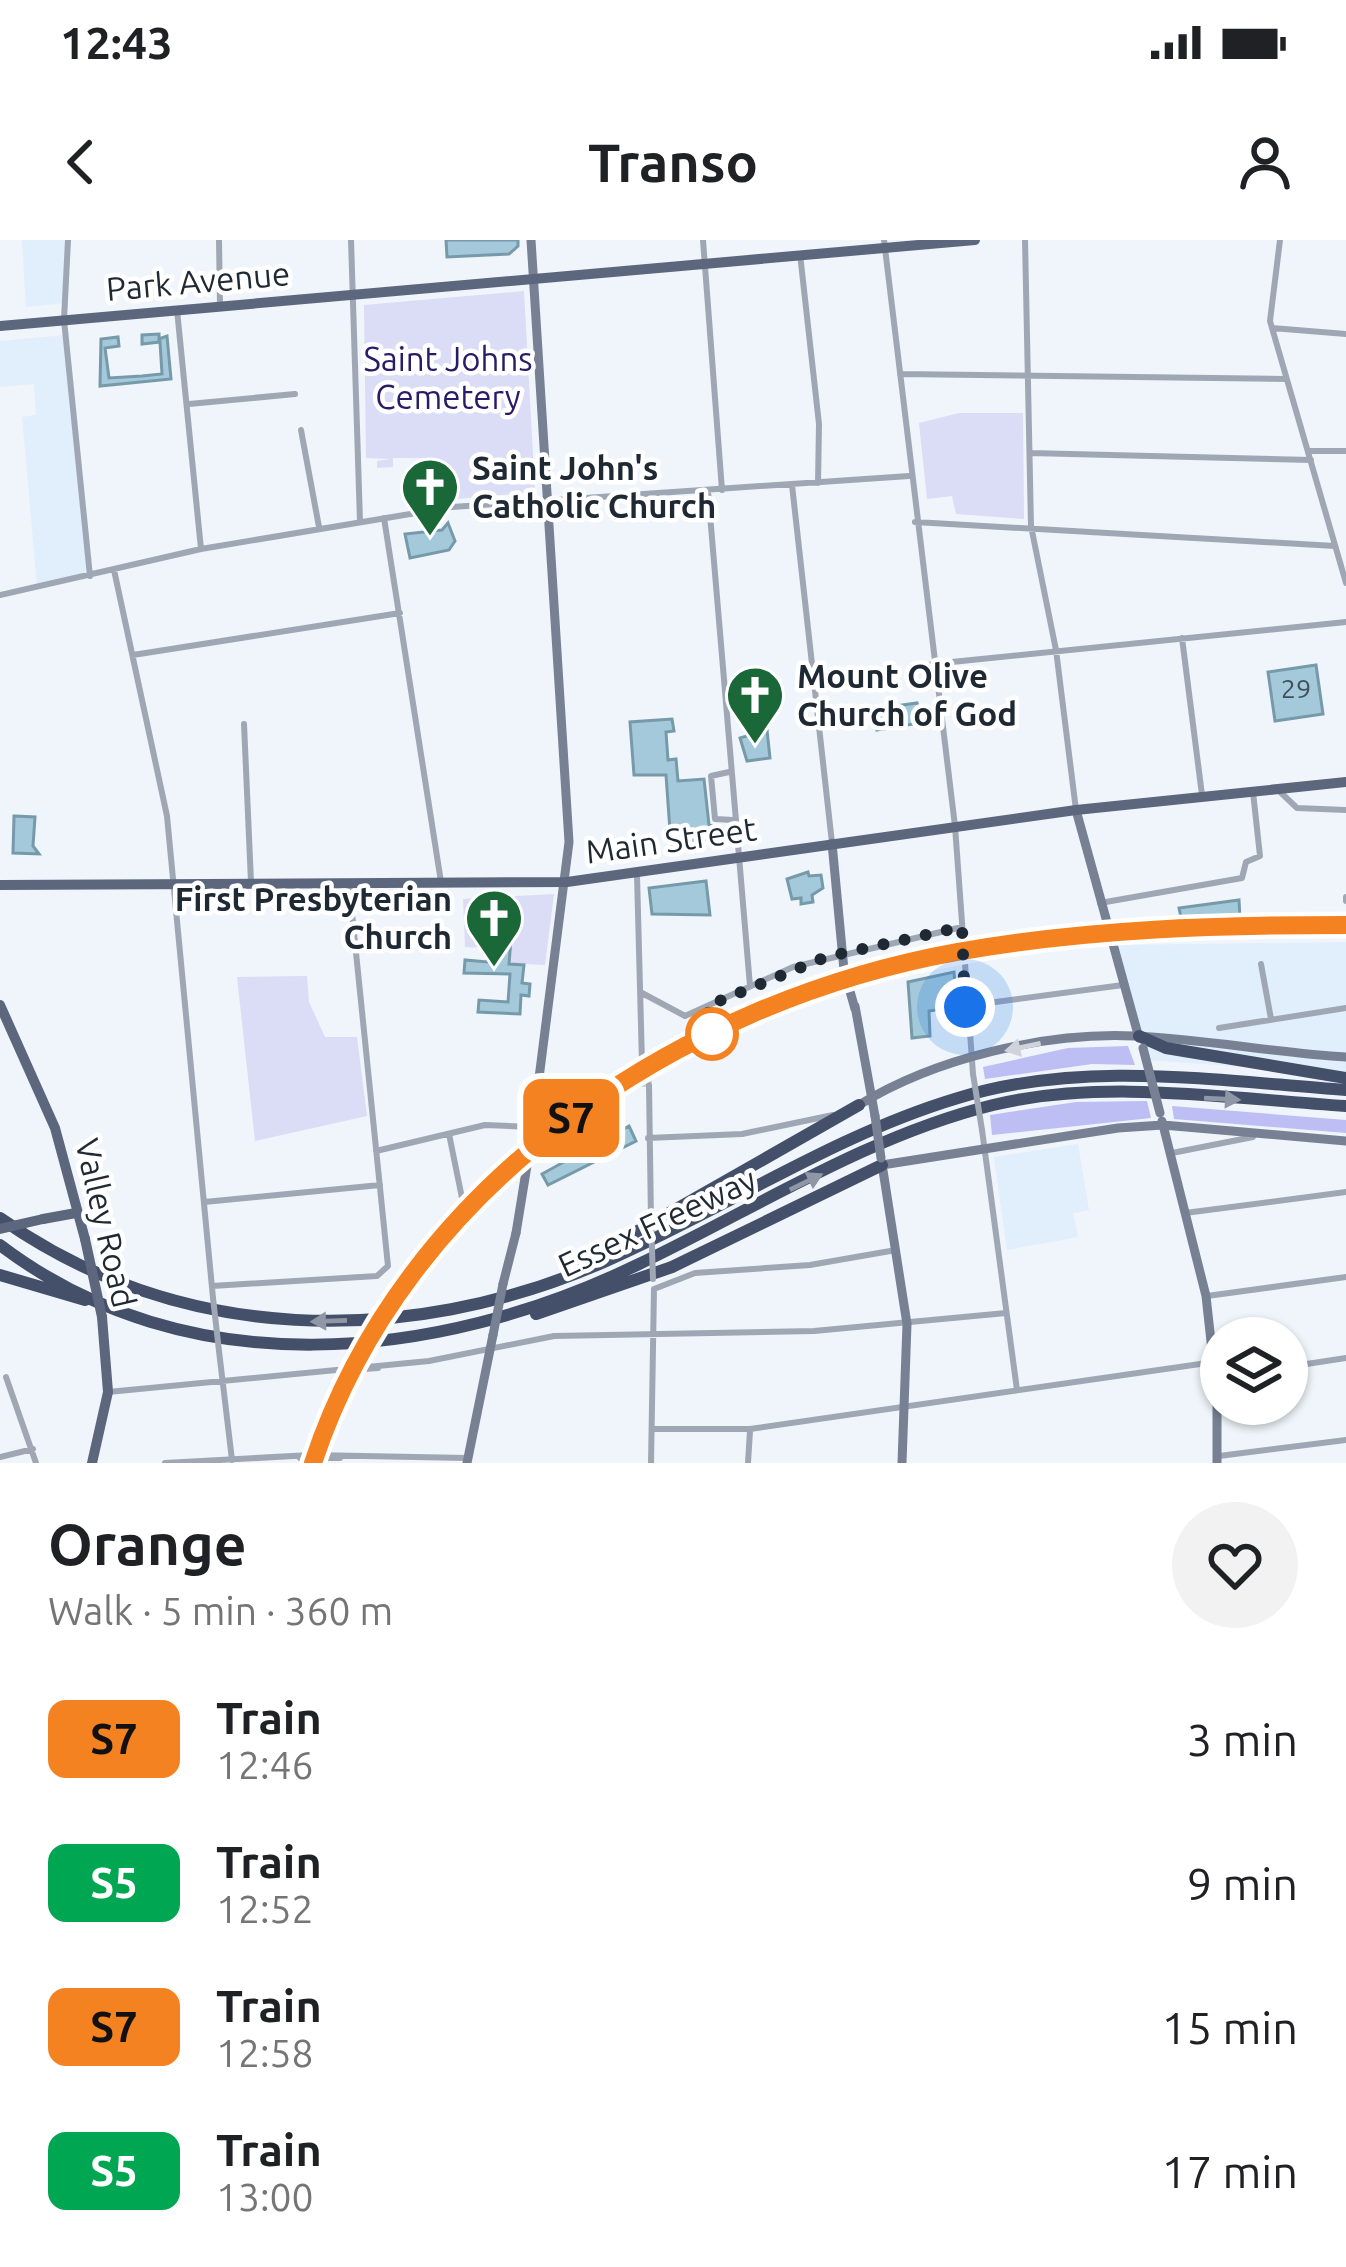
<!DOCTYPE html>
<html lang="en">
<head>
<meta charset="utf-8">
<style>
	body { margin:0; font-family:Ubuntu,sans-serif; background:#f2f2f2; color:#202124; height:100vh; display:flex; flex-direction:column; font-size:45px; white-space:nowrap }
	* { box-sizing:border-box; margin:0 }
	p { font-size:39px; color:#757577 }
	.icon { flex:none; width:66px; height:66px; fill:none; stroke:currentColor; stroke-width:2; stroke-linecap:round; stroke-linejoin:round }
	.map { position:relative; height:1223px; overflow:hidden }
	.side { display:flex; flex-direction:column; background:#fff; flex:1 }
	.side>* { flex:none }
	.badge { padding:0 24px; border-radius:18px; font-size:42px; line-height:78px }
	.buttons { position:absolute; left:1200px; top:1077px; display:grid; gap:24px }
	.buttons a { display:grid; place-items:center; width:108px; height:108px; border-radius:50%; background:#fff; box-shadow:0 3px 9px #0004; font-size:60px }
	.you { position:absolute; width:60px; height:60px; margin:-30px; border:9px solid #fff; border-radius:50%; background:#1a73e8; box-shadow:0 0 0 18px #1a73e833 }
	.map>.badge { position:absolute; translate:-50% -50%; box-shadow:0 0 0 6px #fff }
	.round { display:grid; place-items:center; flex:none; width:126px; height:126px; border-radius:63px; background:#f2f2f2 }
	.overview { display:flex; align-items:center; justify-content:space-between; height:204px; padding:0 48px }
	h1 { font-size:57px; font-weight:700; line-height:90px }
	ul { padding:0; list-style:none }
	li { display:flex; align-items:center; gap:36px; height:144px; padding:0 48px }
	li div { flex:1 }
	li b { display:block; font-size:45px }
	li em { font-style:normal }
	li .badge { min-width:132px; font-weight:700; text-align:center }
	.status { display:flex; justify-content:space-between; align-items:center; height:84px; padding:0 60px; background:#fff; direction:ltr }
	.status svg { height:33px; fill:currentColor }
	header { display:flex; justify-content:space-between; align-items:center; height:156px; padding:0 48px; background:#fff; font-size:54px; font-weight:700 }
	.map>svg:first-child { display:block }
</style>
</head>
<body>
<div class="status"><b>12:43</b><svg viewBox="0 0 49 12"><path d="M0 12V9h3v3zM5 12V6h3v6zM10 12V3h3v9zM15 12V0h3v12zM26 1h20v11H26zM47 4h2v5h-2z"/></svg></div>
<header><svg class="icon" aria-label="back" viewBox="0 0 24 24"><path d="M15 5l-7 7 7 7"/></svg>Transo<svg class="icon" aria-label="person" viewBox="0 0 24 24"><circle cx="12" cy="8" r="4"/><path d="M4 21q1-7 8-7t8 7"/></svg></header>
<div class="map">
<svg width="1346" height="1223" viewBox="0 0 1346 1223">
	<rect width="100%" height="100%" fill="#eff5fa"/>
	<path fill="#e1eefb" d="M22 0H68L65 63 26 67Z
		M66 95 90 334 37 346 22 177 36 175 34 144 0 147V101Z
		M1346 702V834L1146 820 1112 705Z
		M1078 904 1089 970 1073 973 1078 997 1007 1010 994 917Z"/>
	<path fill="#dbdcf5" d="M524 51 535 252 434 261 426 218H393V227L377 228V221L390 219 366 218 364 65Z
		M959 173H1023L1024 279 956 274 952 256 927 259 919 183Z
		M554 654 545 725 510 723 513 682 489 681 487 708 465 707 463 659Z
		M307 736 309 762 325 797H357L367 876 255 901 237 737Z"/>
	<path fill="#bdbef4" d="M1128 806 1135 825 1092 824 985 839 983 827 1068 808Z
		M1147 861 1151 878 992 895 990 875 1076 862Z
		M1172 866 1346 880V893L1174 879Z"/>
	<path fill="#a4c9da" stroke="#769aa9" stroke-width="3" d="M446 0H518V6L509 14 447 17Z
		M159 94V99L167 96 171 139 100 146 101 99 118 97 119 106 105 108 109 138 142 136 162 134 160 102 142 104V95Z
		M448 283 455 301 449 310 410 318 405 294 442 290Z
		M1316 425 1323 474 1275 481 1268 432Z
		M917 463 923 477 920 483 877 490 874 469Z
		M672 479 674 491 666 492 668 520 676 519 678 541 704 539 709 585 718 587 719 598 696 601 697 608 671 605 666 535H634L630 482Z
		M767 490 770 518 747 521 740 498Z
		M14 576 35 577 33 606 39 614 13 613Z
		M808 632 809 636 821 635 823 648 812 655 813 662 801 664V658L792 659 787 639Z
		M706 641 710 675 652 674 649 648Z
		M1239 660 1240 678 1182 682 1179 668Z
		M492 683 512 687 509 724 524 725 522 743 530 744 529 756 521 755 520 774 478 772 479 760 508 762 510 734 464 733 465 720 487 722Z
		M954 732 957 767 929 771 930 796 912 798 908 742Z
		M629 886 636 901 548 945 542 934Z"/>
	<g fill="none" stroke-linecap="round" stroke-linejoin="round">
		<path stroke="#c5ccd2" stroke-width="6" stroke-dasharray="6 3" stroke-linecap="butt" d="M648 819 649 845
			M642 823 643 848"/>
		<path stroke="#a0a7b4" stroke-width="6" d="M68 0 64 80 90 336
			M219 0 220 66
			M351 0 360 282
			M703 0 722 250
			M884 0 955 586 973 834
			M1025 0 1031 286 1056 410 1076 570
			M1280 0 1270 81 1346 343
			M800 14 819 184 818 243
			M177 70 201 309
			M1272 88 1346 94
			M900 134 1286 139
			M189 164 295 154
			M301 190 319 287
			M1308 211H1346
			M1030 213 1311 220
			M792 245 832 603
			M708 251 750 746
			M384 278 441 642
			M915 282 1335 306
			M114 330 167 576 213 1058
			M0 355 201 309 452 267 909 236
			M1182 398 1202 555
			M133 415 400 373
			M932 424 1346 382
			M244 484 251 642
			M729 532 711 536 715 579 733 580
			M1277 549 1297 568 1346 570
			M637 635 642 823
			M1346 661V657
			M1100 663 1242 638 1246 622 1260 616 1253 552
			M1261 724 1271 779
			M642 753 685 776 793 727 962 687
			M966 766 1123 745
			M1219 788 1346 768
			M649 845 651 980
			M982 890 1017 1150
			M449 894 462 958
			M648 898 742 894 833 875
			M376 911 485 885 531 887
			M1172 913 1253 897
			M204 962 380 945
			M1185 973 1346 952
			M212 1046 377 1036 388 1026 349 644
			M654 1049 695 1033 810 1025 896 1010
			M1207 1056 1346 1037
			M219 1111 232 1220
			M1287 1127 1346 1118
			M337 1131 378 1128
			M6 1137 36 1223
			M108 1152 429 1121 554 1096 814 1091 1006 1073
			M653 1189H750L1214 1122
			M1219 1216 1346 1200
			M0 1217 33 1209
			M300 1218H340
			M165 1223 311 1215 467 1218
			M651 1223 654 1049
			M748 1223 750 1191"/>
		<path stroke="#788194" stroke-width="9" d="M531 0 569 602 531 901
			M1076 570 1139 798
			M832 603 844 730 855 769
			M855 766 875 876
			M859 865C935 818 1046 792 1134 796 1205 799 1275 813 1346 817
			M1162 881 1206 1056 1217 1156V1223
			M882 924 907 1084 902 1223
			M882 925 1118 888 1163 885 1346 901
			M503 1044 516 993
			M467 1223 493 1095"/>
		<path stroke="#5c677e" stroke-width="10" d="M0 86 975 0
			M0 645 567 642 1076 570 1346 542
			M0 765 55 888 85 999
			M43 979 76 973
			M92 1223 108 1152 102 1077"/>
		<path stroke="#44506a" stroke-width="12" d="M1139 796 1166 808 1346 838
			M0 978C180 1105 406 1108 604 1022 723 970 834 895 958 858 1084 819 1218 841 1346 850
			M0 1005C187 1147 436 1122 637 1025 753 970 867 896 993 865 1105 838 1232 859 1346 866
			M578 1025 859 865
			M0 1035 85 1060
			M536 1074 672 1027 882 925"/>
		<defs>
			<path id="rail" d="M313 1223C404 945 678 763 957 712 1086 688 1216 685 1346 685"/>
		</defs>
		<use href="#rail" stroke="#727a82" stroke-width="8"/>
		<use href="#rail" stroke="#fff" stroke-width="3" stroke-dasharray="9" stroke-linecap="butt"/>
		<path stroke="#a0a7b4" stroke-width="6" d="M973 834 982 890
			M651 980 653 1039
			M213 1058 219 1111"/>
		<path stroke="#788194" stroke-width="9" d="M1143 808 1160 873
			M875 876 881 918
			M516 993 531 901
			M493 1095 503 1044"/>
		<path stroke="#5c677e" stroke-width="10" d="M0 989 43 979
			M85 999 102 1077"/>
	</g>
	<defs><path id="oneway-solid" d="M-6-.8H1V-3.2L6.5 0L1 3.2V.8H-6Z" transform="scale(3)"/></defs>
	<use fill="#d0d3da" href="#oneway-solid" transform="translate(1023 807) rotate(168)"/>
	<g fill="#8f96a6">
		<use href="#oneway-solid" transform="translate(1222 859) rotate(3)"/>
		<use href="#oneway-solid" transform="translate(806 942) rotate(-26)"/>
		<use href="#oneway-solid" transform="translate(329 1081) rotate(178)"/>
	</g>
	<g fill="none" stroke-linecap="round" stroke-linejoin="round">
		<defs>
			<path id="line" d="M313 1223C404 946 679 762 957 712 1086 689 1216 685 1346 685"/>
		</defs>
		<use href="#line" stroke="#fff" stroke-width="27"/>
		<use href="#line" stroke="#f58220" stroke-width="18"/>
		<path stroke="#1f2933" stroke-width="12" stroke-dasharray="0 21.6" d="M712 794 707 766 826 717 962 687 965 767"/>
	</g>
	<defs>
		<symbol id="church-pin" viewBox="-11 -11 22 30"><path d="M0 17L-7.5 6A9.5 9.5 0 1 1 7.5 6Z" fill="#1a6837" stroke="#fff"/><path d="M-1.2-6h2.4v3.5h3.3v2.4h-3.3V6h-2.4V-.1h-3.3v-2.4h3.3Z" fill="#fff"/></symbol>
	</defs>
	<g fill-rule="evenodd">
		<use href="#church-pin" x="397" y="214" width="66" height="90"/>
		<use href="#church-pin" x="722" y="422" width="66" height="90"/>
		<use href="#church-pin" x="461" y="645" width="66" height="90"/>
	</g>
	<circle fill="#fff" stroke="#f58220" stroke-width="6" cx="712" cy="794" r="24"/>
	<g text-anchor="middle" stroke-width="9" stroke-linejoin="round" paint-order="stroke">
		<g font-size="27" fill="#40515d">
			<text x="1296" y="458">29</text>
		</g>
		<g font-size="33" fill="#1f2933" stroke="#fff">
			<text transform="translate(198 41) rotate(-5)" y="12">Park Avenue</text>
			<text transform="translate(671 600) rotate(-8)" y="12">Main Street</text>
			<text transform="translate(657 982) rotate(-25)" y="12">Essex Freeway</text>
			<text transform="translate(106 983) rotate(77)" y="12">Valley Road</text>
		</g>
		<g font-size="33" fill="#291b67" stroke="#fff">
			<text x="448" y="131">Saint Johns<tspan x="448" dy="38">Cemetery</tspan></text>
		</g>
		<g font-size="33" font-weight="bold" fill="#1f2933" stroke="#fff" text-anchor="start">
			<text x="472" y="240">Saint John's<tspan x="472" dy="38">Catholic Church</tspan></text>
			<text x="797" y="448">Mount Olive<tspan x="797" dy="38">Church of God</tspan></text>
			<text x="452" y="671" text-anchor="end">First Presbyterian<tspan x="452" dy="38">Church</tspan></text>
		</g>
	</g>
</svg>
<div class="buttons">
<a><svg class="icon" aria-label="layers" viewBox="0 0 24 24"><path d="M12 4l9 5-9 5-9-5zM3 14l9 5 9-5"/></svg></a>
</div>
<div class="you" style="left:965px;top:767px"></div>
<b class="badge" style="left:571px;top:878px;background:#f58220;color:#111">S7</b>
</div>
<section class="side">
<div class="overview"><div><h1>Orange</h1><p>Walk · 5 min · 360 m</p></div><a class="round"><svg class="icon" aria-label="heart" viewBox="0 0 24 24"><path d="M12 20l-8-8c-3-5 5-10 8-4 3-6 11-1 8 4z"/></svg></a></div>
<ul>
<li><span class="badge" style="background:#f58220;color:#111">S7</span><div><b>Train</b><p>12:46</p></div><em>3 min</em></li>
<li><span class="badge" style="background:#00a651;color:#fff">S5</span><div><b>Train</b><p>12:52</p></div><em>9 min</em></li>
<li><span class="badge" style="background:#f58220;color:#111">S7</span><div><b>Train</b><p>12:58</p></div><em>15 min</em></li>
<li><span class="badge" style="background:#00a651;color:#fff">S5</span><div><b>Train</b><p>13:00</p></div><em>17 min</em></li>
</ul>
</section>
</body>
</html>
